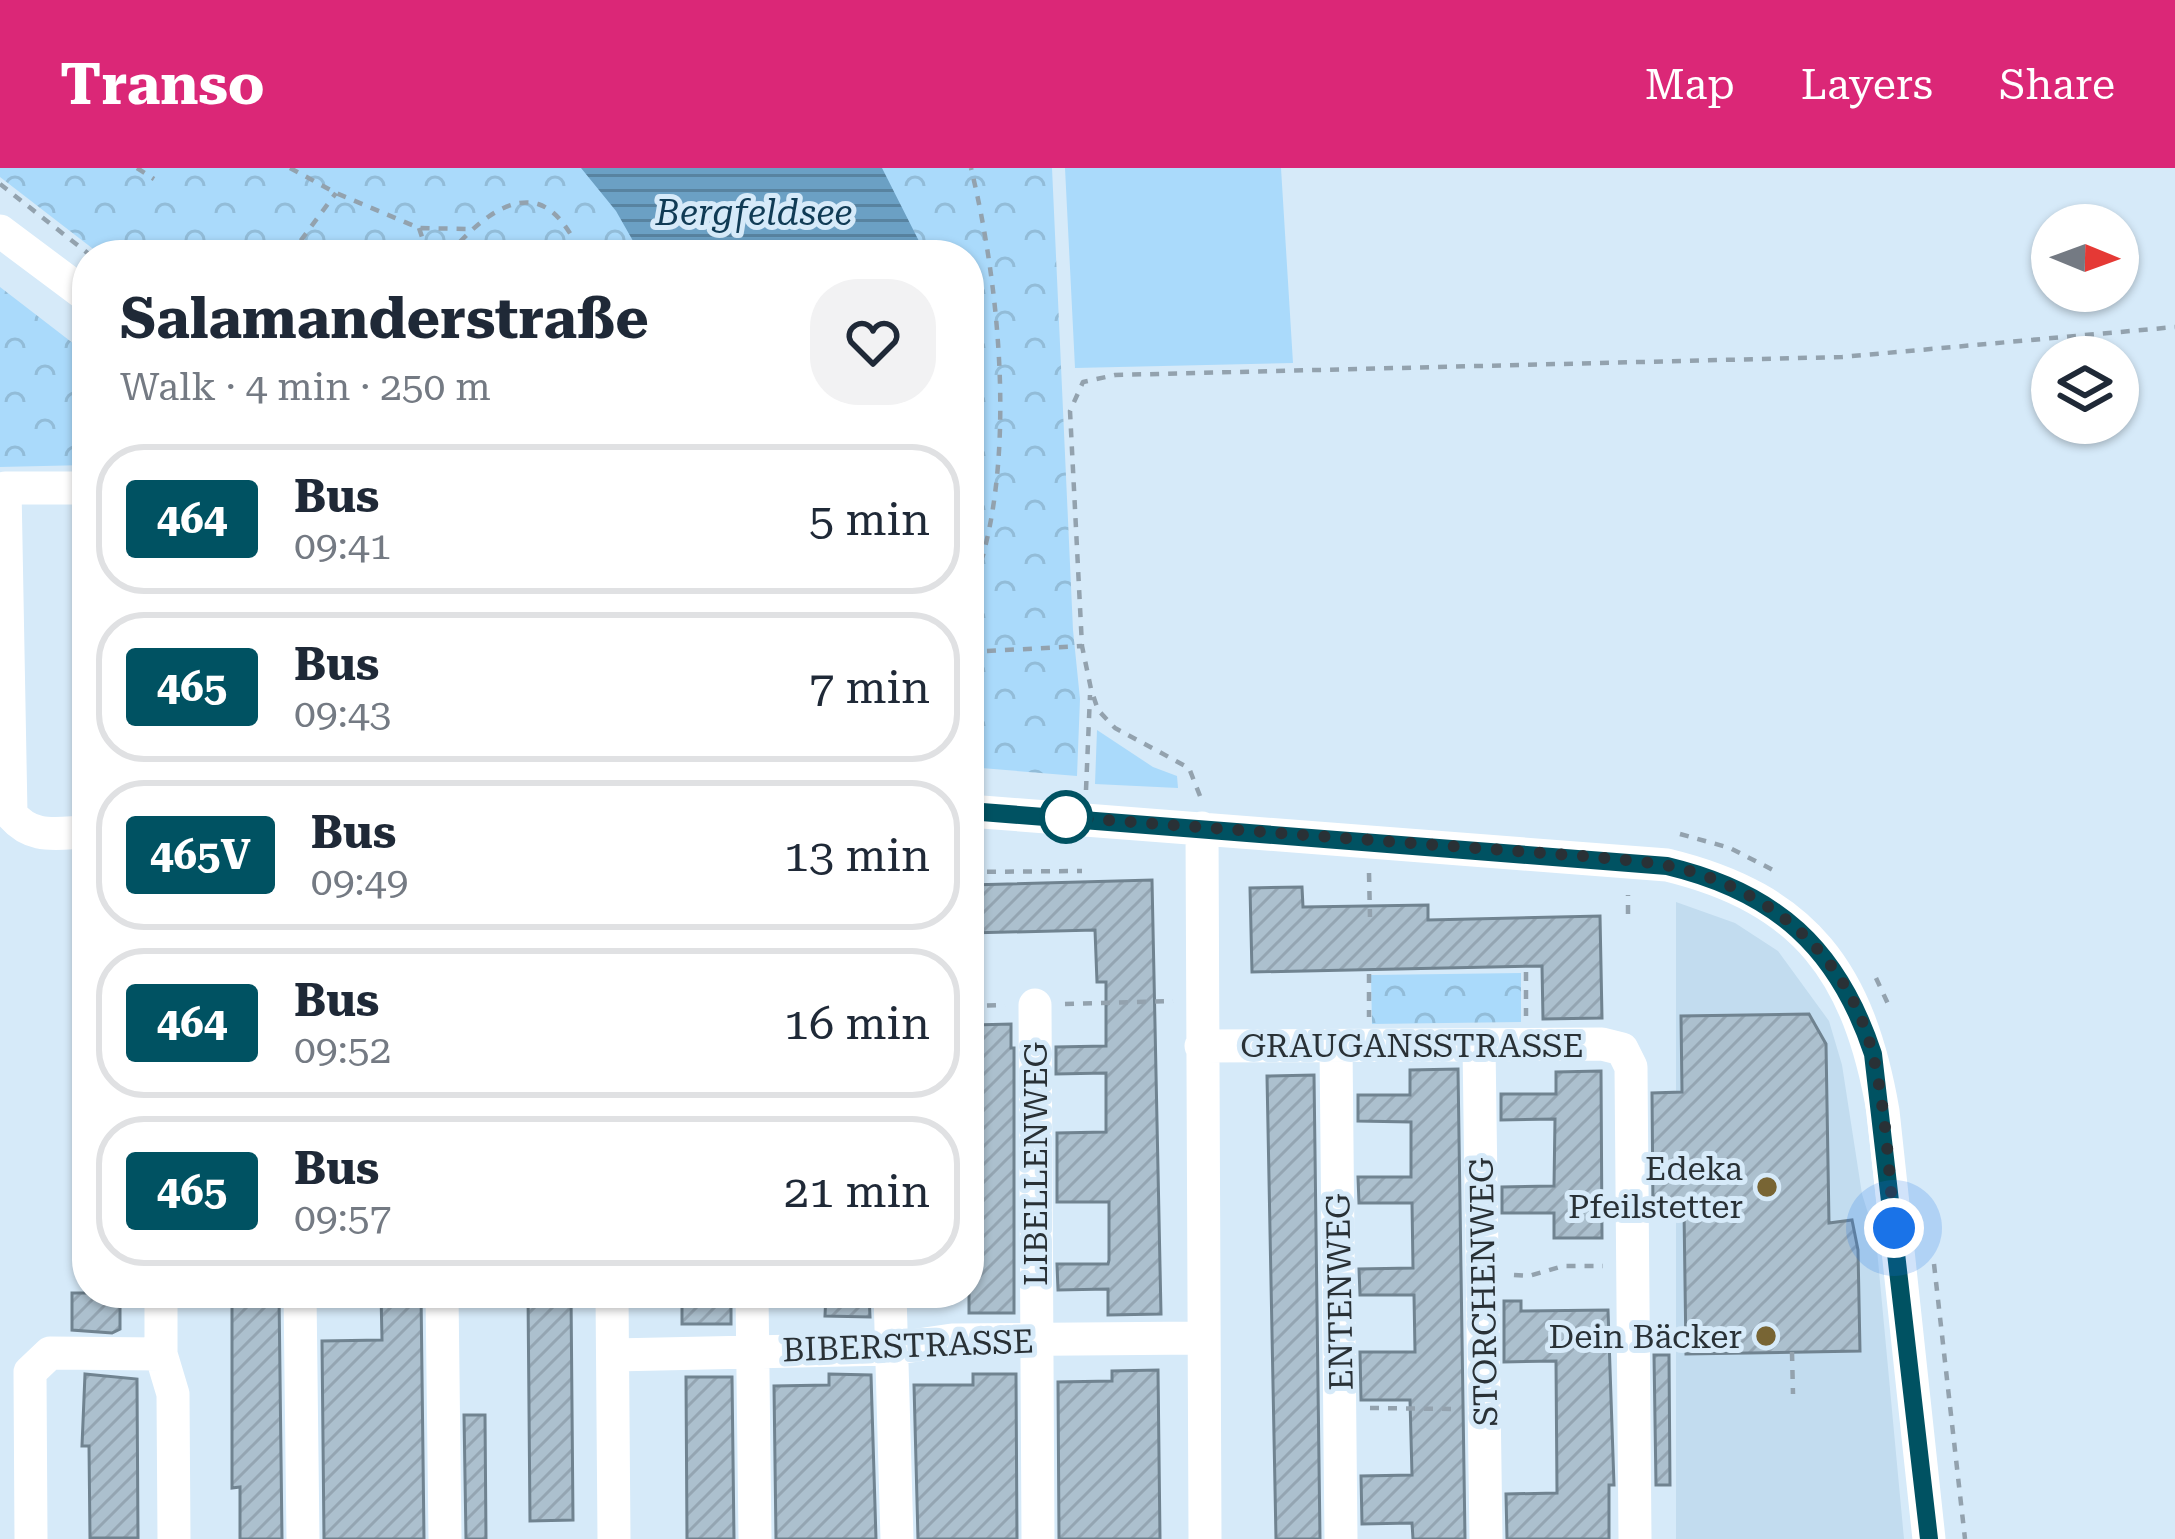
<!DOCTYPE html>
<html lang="en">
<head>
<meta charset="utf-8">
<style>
	body { margin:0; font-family:"Roboto Serif",serif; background:#f2f2f3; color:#1f2937; height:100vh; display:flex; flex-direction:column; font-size:45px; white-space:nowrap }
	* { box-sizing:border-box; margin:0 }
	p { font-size:39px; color:#747a83 }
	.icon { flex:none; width:66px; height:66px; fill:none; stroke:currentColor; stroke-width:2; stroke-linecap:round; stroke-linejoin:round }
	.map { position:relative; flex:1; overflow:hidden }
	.side { position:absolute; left:72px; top:72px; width:912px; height:1068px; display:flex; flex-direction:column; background:#fff; border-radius:48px; box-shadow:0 3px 9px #0004 }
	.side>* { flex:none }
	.badge { padding:0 24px; border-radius:9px; font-size:42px; line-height:78px }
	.needle { width:78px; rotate:91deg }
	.tools { position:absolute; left:2031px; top:36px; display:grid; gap:24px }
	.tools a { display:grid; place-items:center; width:108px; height:108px; border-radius:50%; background:#fff; box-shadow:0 3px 9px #0004; font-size:60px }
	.you { position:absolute; width:60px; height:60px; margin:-30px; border:9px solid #fff; border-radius:50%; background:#1a73e8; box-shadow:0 0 0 18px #1a73e833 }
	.map>.badge { position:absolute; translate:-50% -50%; box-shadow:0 0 0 6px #fff }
	.round { display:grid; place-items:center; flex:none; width:126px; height:126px; border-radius:48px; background:#f2f2f3 }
	.overview { display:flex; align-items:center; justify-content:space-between; height:204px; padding:0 48px }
	h1 { font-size:57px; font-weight:700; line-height:90px }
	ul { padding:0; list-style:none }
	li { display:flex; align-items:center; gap:36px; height:150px; margin:0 24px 18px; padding:0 24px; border:6px solid #e0e1e3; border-radius:48px }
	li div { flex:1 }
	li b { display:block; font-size:45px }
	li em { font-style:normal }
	li .badge { min-width:132px; font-weight:700; text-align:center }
	header { display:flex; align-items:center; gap:72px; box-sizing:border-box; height:168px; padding:0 60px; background:#db2777; color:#fff }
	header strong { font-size:57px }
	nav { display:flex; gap:66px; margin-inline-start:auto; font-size:42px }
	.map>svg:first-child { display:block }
</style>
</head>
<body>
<header>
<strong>Transo</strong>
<nav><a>Map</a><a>Layers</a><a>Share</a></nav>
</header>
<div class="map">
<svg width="2175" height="1371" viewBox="0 0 2175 1371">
	<defs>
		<pattern id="park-crowns" width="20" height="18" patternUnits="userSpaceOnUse" patternTransform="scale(3)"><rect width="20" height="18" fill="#aadafb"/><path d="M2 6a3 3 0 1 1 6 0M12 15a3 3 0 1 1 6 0" fill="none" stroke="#92bcd8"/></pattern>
		<pattern id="water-rules" width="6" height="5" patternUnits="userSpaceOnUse" patternTransform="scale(3)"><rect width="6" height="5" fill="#6ba0c4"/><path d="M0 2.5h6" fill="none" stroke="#5883a0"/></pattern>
		<pattern id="building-hatch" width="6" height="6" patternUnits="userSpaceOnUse" patternTransform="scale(3)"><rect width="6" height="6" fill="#acc0ce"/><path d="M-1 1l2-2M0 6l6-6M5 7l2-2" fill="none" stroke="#94a5b2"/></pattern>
	</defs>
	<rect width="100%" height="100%" fill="#d6eaf9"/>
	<path fill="#c2dcef" d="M1676 734 1735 755 1778 783 1829 853 1842 897 1862 1026 1876 1071 1904 1371H1676Z"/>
	<path fill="#aadafb" d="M1065 0H1281L1293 195 1075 200Z
		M1097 562 1153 599 1177 608 1178 620 1095 616Z"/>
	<path fill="url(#park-crowns)" d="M0 0H1052L1073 462 1080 531 1077 608 969 599V87H101L0 9Z
		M0 119 87 186V297L0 299Z
		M1521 805V854L1372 856 1371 807Z"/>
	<path fill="url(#water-rules)" d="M581 0H882L926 87H641L616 43Z"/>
	<path fill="url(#building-hatch)" stroke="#708390" stroke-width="3" d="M1152 712 1161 1146 1108 1147V1121L1058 1122 1057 1096H1108L1109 1092V1034H1057V965L1106 964V905L1056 906V879L1106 878V814H1097L1095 762 969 765V717Z
		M1302 719 1303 739 1428 737V752L1600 748 1602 850 1543 851 1542 798 1252 804 1250 720Z
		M1809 846 1826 876 1829 1055 1852 1052 1858 1082 1860 1183 1686 1186 1684 1042H1653L1652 925 1682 924 1681 848Z
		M1011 856V880H1014V1145H969V878H975L974 857Z
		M1458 901 1465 1371H1413L1412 1355 1362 1356 1361 1308 1412 1307 1410 1232H1361L1360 1184H1415L1414 1127H1360L1359 1101 1413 1100 1412 1035H1359L1358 1009H1411V954L1358 953V927H1410V902Z
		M1601 903 1602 1070H1554V1045H1502V1019L1554 1018 1555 951 1501 952V926H1556V904Z
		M1314 907 1320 1371H1276L1267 908Z
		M72 1125H120V1161L112 1165 72 1162Z
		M232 1125H279L282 1371H240V1319L232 1320Z
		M381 1125H421L424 1371H324L322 1173 382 1172Z
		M528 1125H571L573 1352 530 1353Z
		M682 1125H731V1156H682Z
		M826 1125H869L870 1149 825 1148Z
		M1504 1133H1521V1143L1608 1142 1614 1317H1609V1371H1507L1506 1326 1557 1325 1556 1193 1504 1194Z
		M1654 1187H1669L1670 1317H1656Z
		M1158 1202 1160 1371H1059L1058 1214 1112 1213V1203Z
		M85 1206 137 1211 138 1370H90L89 1278H82Z
		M829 1206 871 1207 876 1371H776L774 1218 829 1217Z
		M973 1206H1016L1017 1371H918L914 1217H973Z
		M686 1209H732L734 1371H687Z
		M464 1247H485L486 1371H466Z"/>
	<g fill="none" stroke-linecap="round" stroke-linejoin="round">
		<path stroke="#93a2ae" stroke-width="4.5" stroke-dasharray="9 9" stroke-linecap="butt" d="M137 0 154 11
			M290 0 336 25 419 60 470 61
			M0 16 90 87
			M419 60 428 87
			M290 87 336 25
			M448 87C467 65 504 26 538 36 560 43 572 69 583 87
			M969 428C1019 310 1001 123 971 0
			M969 484 1082 478
			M1086 622 1090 527
			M1200 628 1189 600 1115 560 1098 542 1091 521 1082 478 1070 243 1083 214 1115 207 1842 189 2175 159
			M1680 666 1730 680 1775 703
			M969 704 1082 703
			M1369 705 1370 749
			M1628 746V727
			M1526 804V848
			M1369 806V849
			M1876 810 1889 838
			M1065 836 1173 833
			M969 838 1005 837
			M1934 1096 1965 1371
			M1514 1107 1529 1108 1563 1098H1603
			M1792 1184 1793 1226
			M1370 1240 1454 1241"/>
		<path stroke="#fff" stroke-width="33" d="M0 63 87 128
			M87 320H5L11 646C32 672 56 665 87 664
			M969 643 1667 697C1807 731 1859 806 1883 943L1929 1371
			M1202 660 1205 1371
			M1035 837 1038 1371
			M1479 877 1486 1371
			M1201 878 1602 876 1622 881 1631 899 1635 1371
			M1336 878 1341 1371
			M161 1125V1186L173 1226 174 1371
			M300 1125 303 1371
			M442 1125 445 1371
			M612 1125 614 1371
			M752 1125 755 1371
			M890 1125 897 1371
			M614 1187 891 1181 952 1172 1202 1170
			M31 1371 30 1204 50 1185 161 1186"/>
	</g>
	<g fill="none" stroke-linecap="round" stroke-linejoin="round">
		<defs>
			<path id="line" d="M969 643 1667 698C1776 724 1838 780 1873 886L1929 1371"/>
		</defs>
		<use href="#line" stroke="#fff" stroke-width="27"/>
		<use href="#line" stroke="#005262" stroke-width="18"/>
		<path stroke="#293136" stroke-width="12" stroke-dasharray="0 21.6" d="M1066 649 1596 689C1629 693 1664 694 1696 705 1783 732 1851 796 1873 887 1886 943 1889 1003 1894 1060"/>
	</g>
	<circle fill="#fff" stroke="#005262" stroke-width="6" cx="1066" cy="649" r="24"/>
	<g fill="#786534" stroke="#d6eaf9" stroke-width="4.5">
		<circle cx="1767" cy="1019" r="12"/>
		<circle cx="1766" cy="1168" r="12"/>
	</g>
	<g text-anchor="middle" stroke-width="10" stroke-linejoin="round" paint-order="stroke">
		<g font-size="33" fill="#293136" stroke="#d6eaf9">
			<text x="1412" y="889">GRAUGANSSTRASSE</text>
			<text transform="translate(1035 996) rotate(-90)" y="12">LIBELLENWEG</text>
			<text transform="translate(1339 1124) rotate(-91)" y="12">ENTENWEG</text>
			<text transform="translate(1483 1124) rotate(-91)" y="12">STORCHENWEG</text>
			<text transform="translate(908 1177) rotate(-2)" y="12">BIBERSTRASSE</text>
		</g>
		<g font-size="33" fill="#293136" stroke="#d6eaf9" text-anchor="end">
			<text x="1743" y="1012">Edeka<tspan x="1743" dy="38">Pfeilstetter</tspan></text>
			<text x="1742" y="1180">Dein Bäcker</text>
		</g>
		<g font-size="36" font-style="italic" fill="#103b55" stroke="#d6eaf9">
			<text x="754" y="57">Bergfeldsee</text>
		</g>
	</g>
</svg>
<div class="tools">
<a><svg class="needle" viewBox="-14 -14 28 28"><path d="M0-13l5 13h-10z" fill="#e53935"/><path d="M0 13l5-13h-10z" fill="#747a83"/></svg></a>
<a><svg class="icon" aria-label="layers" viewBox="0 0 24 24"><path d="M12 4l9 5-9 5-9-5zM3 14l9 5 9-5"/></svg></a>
</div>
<div class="you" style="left:1894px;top:1060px"></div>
<section class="side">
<div class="overview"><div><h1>Salamanderstraße</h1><p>Walk · 4 min · 250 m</p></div><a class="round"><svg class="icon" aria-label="heart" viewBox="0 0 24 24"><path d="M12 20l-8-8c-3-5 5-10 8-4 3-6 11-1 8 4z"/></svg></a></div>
<ul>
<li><span class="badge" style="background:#005262;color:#fff">464</span><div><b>Bus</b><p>09:41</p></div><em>5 min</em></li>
<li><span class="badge" style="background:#005262;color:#fff">465</span><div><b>Bus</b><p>09:43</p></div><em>7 min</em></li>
<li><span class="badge" style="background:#005262;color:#fff">465V</span><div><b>Bus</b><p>09:49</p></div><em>13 min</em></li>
<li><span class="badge" style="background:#005262;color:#fff">464</span><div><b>Bus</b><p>09:52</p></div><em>16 min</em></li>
<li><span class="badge" style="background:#005262;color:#fff">465</span><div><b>Bus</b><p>09:57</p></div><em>21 min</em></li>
</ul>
</section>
</div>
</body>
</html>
